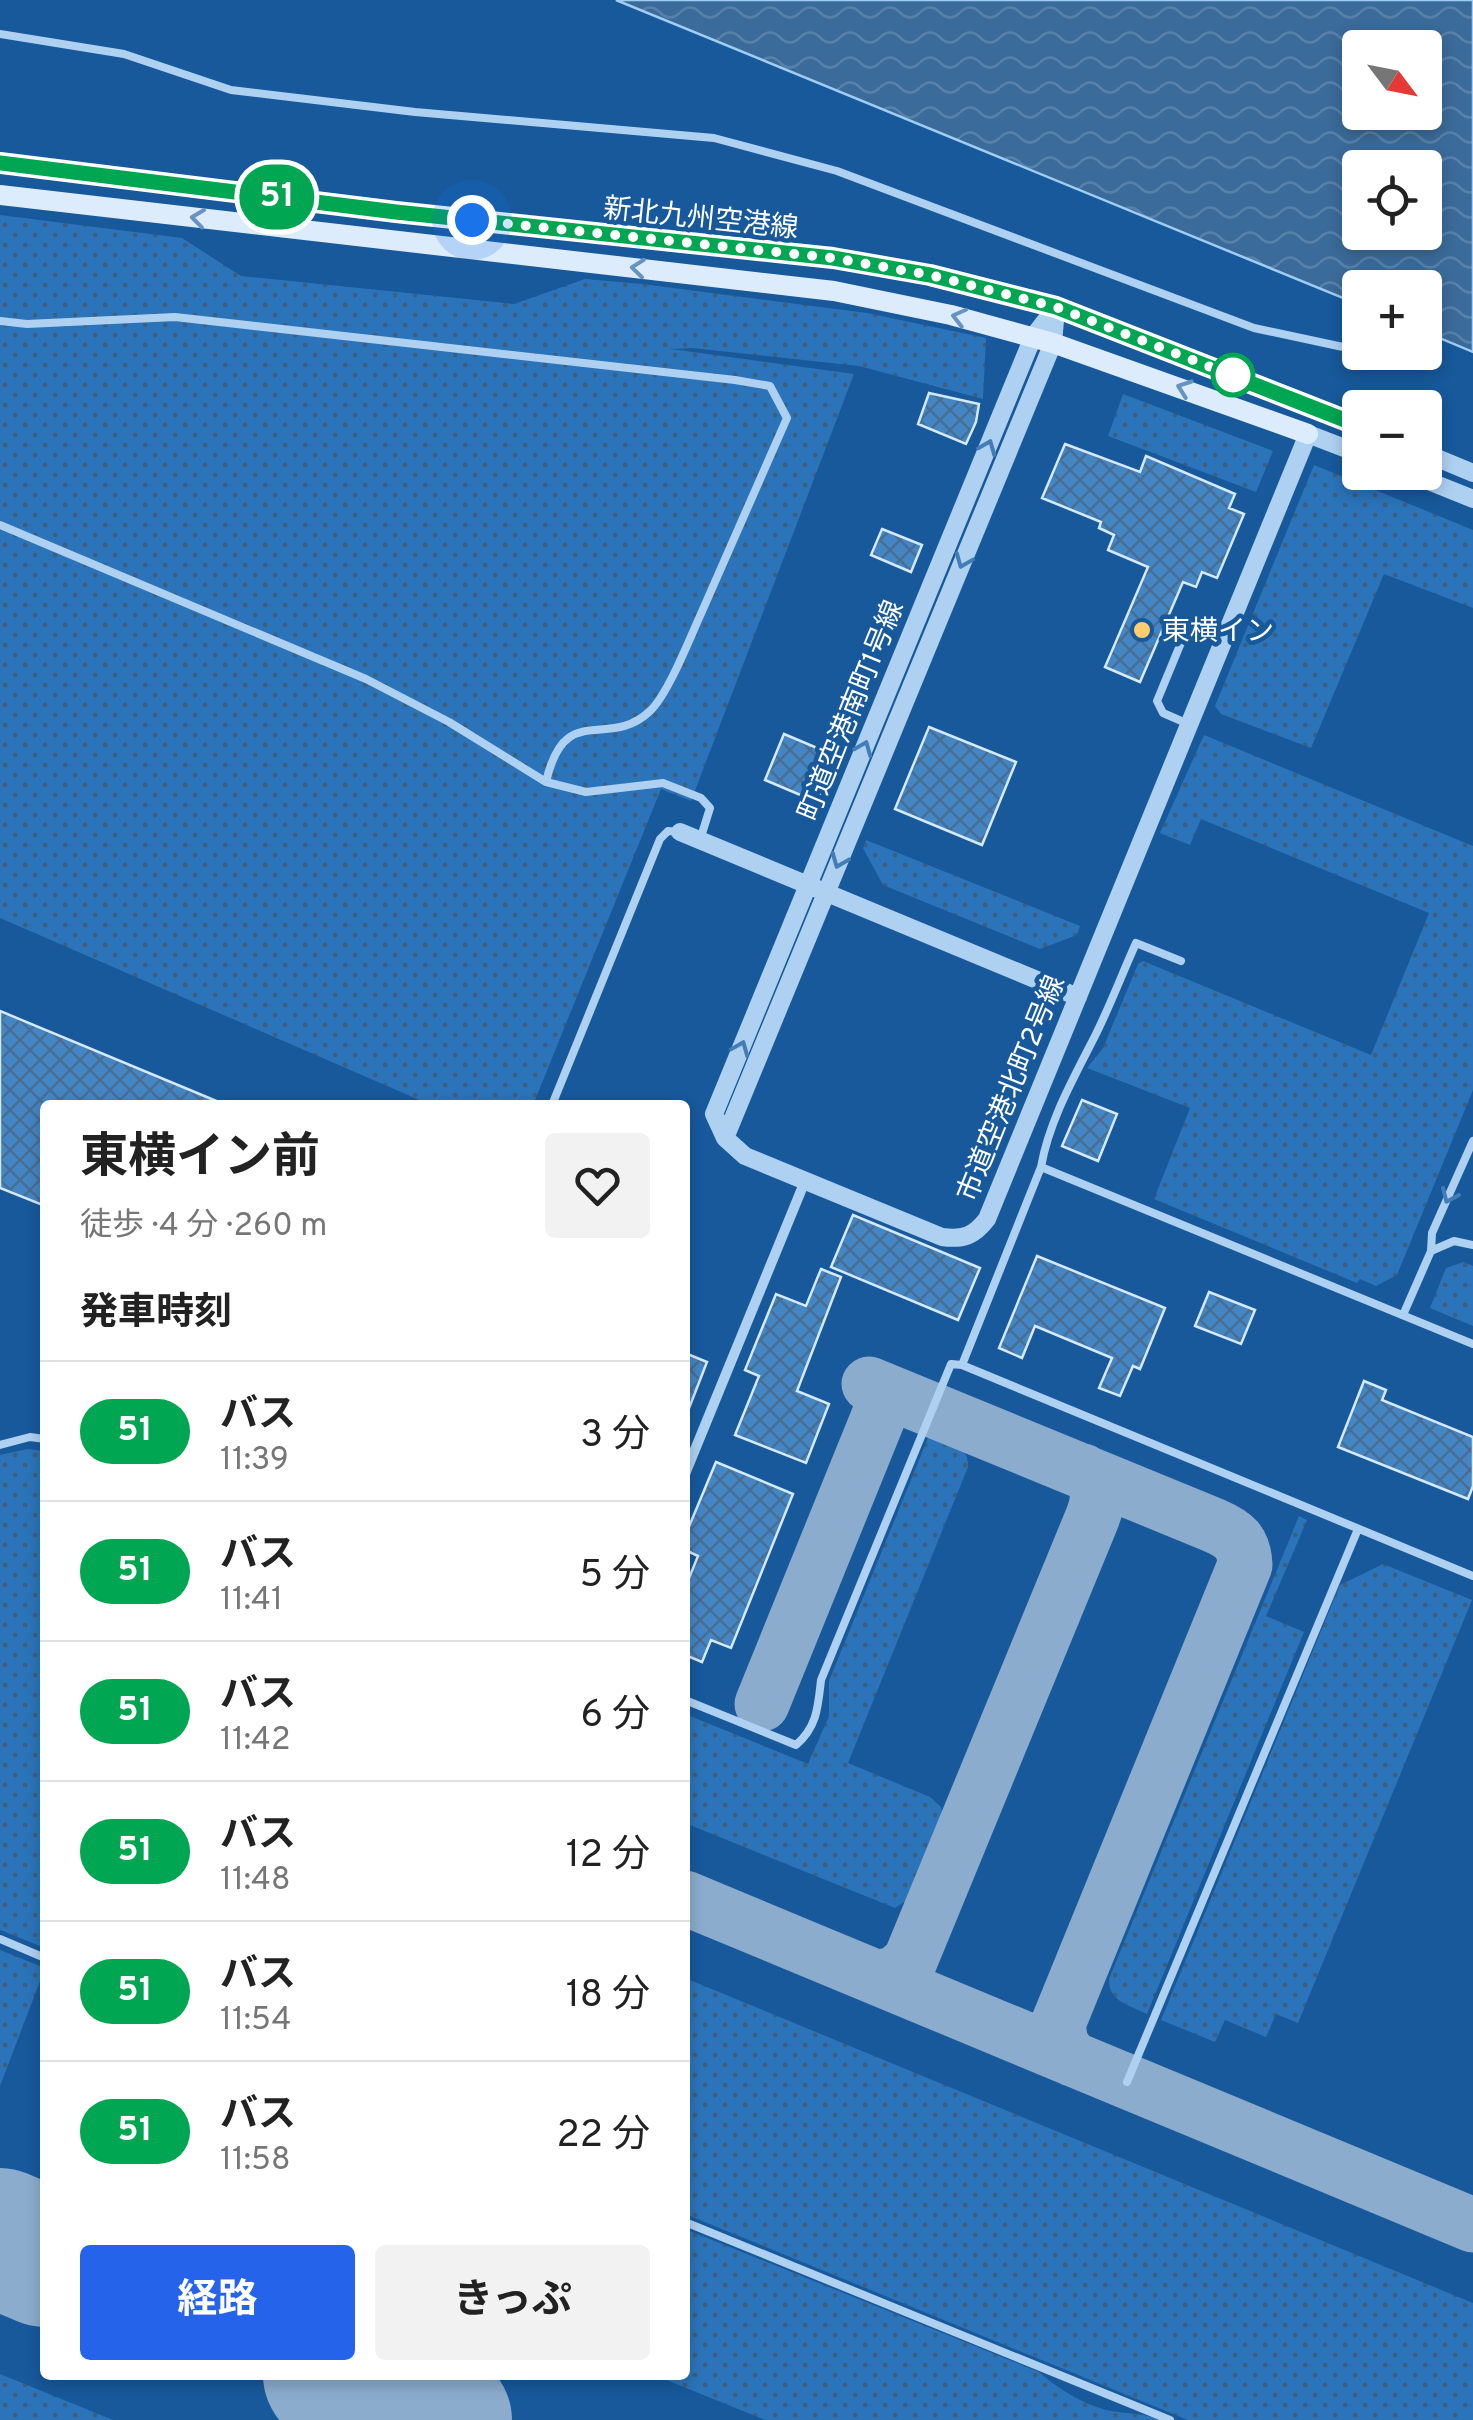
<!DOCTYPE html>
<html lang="ja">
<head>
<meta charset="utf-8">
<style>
	body { margin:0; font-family:Overpass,"Noto Sans JP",sans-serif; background:#f2f2f2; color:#222; height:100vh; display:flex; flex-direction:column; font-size:38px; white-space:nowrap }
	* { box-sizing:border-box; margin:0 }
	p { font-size:32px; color:#767676 }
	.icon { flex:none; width:55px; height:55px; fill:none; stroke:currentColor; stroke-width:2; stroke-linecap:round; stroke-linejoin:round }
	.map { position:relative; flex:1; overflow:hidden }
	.side { position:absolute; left:40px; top:1100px; width:650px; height:1280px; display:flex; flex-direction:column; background:#fff; border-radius:10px; box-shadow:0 5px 15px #0003 }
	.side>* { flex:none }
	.badge { padding:0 20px; border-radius:32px; font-size:35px; line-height:65px }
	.needle { width:65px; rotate:122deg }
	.fabs { position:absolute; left:1342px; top:30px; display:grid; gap:20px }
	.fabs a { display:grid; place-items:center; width:100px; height:100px; border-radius:10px; background:#fff; box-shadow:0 5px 15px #0003; font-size:50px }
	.you { position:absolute; width:50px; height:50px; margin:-25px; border:8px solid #fff; border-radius:50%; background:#1a73e8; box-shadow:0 0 0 15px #1a73e833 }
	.map>.badge { position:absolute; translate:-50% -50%; box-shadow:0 0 0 5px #fff }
	h2 { padding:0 40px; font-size:38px; line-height:90px }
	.round { display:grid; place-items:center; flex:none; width:105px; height:105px; border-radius:10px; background:#f2f2f2 }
	.summary { display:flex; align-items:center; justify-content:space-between; height:170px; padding:0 40px }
	h1 { font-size:48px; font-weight:700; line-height:75px }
	.cta { display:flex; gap:20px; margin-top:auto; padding:20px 40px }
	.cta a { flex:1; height:115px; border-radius:10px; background:#2563eb; color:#fff; font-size:40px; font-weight:700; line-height:115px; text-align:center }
	.cta a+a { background:#f2f2f2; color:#222 }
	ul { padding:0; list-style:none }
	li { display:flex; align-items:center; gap:30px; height:140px; padding:0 40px; border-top:2px solid #e0e0e0 }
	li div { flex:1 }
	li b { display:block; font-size:38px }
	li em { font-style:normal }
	li .badge { min-width:110px; font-weight:700; text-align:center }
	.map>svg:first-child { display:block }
</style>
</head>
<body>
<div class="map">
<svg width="1473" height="2420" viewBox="0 0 1473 2420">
	<defs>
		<pattern id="green-dots" width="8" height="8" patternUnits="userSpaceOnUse" patternTransform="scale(2.5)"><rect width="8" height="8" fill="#2b74b9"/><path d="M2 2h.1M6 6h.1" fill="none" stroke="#3d5e7d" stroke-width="1.8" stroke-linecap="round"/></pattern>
		<pattern id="water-waves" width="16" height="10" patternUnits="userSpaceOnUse" patternTransform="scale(2.5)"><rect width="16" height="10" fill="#3b6b9a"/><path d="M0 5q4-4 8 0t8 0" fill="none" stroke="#5881a9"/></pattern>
		<pattern id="building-cross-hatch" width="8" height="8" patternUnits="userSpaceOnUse" patternTransform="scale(2.5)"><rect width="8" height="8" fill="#4485c4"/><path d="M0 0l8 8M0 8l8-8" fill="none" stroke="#476e94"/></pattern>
	</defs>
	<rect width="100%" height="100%" fill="#17599b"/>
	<path fill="url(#green-dots)" d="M0 215 182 238 241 276 514 304 585 279 642 284 867 313 986 338 983 399 859 366 692 348 671 349 854 374 691 801 661 789 533 1105H431L0 918Z
		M1123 394 1273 451 1256 492 1108 436Z
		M1314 465 1473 530V608L1384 574 1311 748 1221 714 1215 706Z
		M1204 735 1473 846V1090L1397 1275 1376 1286 1360 1279 1357 1283 1154 1199 1190 1108 1087 1068 1103 1048 1138 964 1143 961 1371 1055 1429 913 1201 819 1190 845 1160 833Z
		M866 840 1080 926 1077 935 1040 949 883 885 863 848Z
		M1464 1262 1473 1266V1326L1430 1308 1446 1268Z
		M930 1433C948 1440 969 1444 968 1467L848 1763 930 1797 941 1807 943 1822 910 1898 895 1908 685 1823V1714L808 1764 829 1716V1681Z
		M28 1449 45 1451V1948L0 1930V1455Z
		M1299 1516 1307 1520 1266 1616 1304 1632 1147 2014C1129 2005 1108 2001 1109 1979Z
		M1383 1564 1472 1600 1298 2023 1276 2014 1266 2037 1225 2020 1215 2042 1161 2020 1340 1585Z
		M0 1950 45 1968 0 2086Z
		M685 1978 1473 2303V2420H1188L685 2214Z
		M685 2229 1039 2372C1058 2389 1086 2406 1111 2411 1128 2414 1144 2413 1160 2420H765L654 2375H685Z
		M0 2374 113 2420H0Z"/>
	<path fill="url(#water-waves)" stroke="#a0cdf4" stroke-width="2.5" fill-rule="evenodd" d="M616 0H1473V352L1425 332V288H1360V305ZM1360 48H1425V112H1360ZM1360 168H1425V232H1360Z"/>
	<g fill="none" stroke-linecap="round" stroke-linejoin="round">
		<path stroke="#8baccd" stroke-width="55" d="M869 1384 1213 1525C1234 1534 1244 1541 1245 1565L1058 2024 1061 2044 1072 2059
			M762 1704 880 1413 886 1405 903 1398
			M685 1898 1473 2225
			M879 1977 895 1974 910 1961 1091 1521C1099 1502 1102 1485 1083 1471"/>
		<path stroke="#8baccd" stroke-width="140" d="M0 2238 45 2257
			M333 2375 442 2420"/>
	</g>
	<path fill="url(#building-cross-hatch)" stroke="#d5e9fc" stroke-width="2.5" d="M929 393 979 404 976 422 966 444 918 424Z
		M1065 444 1140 472 1146 456 1235 494 1229 508 1244 514 1217 578 1202 572 1196 587 1183 582 1140 682 1105 667 1148 567 1108 550 1114 535 1099 528 1101 522 1042 498Z
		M882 529 922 545 911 572 871 555Z
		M929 727 1016 762 982 845 895 809Z
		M784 734 836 756 817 802 765 780Z
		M0 1011 226 1105H45V1206L0 1188Z
		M1082 1100 1117 1114 1098 1161 1062 1146Z
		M853 1215 980 1268 958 1320 831 1267Z
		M1037 1256 1165 1308 1140 1369 1133 1366 1120 1396 1099 1388 1112 1358 1035 1326 1022 1358 999 1348Z
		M821 1269 841 1277 797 1391 829 1404 806 1463 735 1435 759 1376 745 1370 776 1294 806 1306Z
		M1209 1292 1255 1310 1241 1344 1195 1326Z
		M685 1353 707 1362 686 1416H685Z
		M1364 1381 1386 1390 1382 1400 1473 1437V1486L1468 1499 1338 1447Z
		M716 1462 793 1494 731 1648 711 1640 702 1662 685 1655V1588L698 1556 685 1550V1536Z"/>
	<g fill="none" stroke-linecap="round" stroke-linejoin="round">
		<path stroke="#aed1f2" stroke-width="8" d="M0 34 124 54 231 90 415 112 714 138 837 171 1254 328 1357 350
			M0 321 27 324 175 317 735 380 770 386 787 418C758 484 729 550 700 616 689 640 668 694 650 711 608 751 565 699 546 782
			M0 525 366 679 449 722 546 782 586 792 663 783 701 798 710 808 700 840
			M1186 723 1163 713 1157 701 1183 638 1198 624 1224 634
			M552 1105 660 839 668 831 680 832
			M1041 1167C1049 1121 1074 1077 1095 1036 1110 1006 1122 974 1136 943L1181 961
			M1431 1251 1454 1241 1473 1245
			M1403 1315 1431 1251 1432 1233 1473 1141
			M1473 1344 1041 1167 962 1365 1473 1576
			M0 1445 30 1437 45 1439
			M685 1700 796 1745C817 1727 818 1707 821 1680L951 1364 962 1365
			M0 1939 45 1958
			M1127 2082 1358 1529
			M685 2222 1170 2420"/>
		<path stroke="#aed1f2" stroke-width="10" d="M685 1474 805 1181"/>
		<path stroke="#aed1f2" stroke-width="18" d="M1056 307 1033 337 714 1114 725 1138 745 1156 942 1237C963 1240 974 1236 987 1219L1308 434 1360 454
			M1318 409 1360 426
			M1425 453 1473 473
			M1406 472 1473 499
			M680 832 1078 997
			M725 1138 1053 343 1056 309"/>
		<path stroke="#ddecfc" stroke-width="20" d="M0 163 396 212 833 258 930 275 1056 307 1318 409
			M0 195 834 291 951 315 1053 343 1308 434"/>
	</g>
	<defs><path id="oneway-chevron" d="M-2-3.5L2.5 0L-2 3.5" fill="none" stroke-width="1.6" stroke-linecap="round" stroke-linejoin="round" transform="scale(2.5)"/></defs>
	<g stroke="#6694c2">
		<use href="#oneway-chevron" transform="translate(198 218) rotate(-173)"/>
		<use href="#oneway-chevron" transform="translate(638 268) rotate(-174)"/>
		<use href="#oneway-chevron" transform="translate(959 317) rotate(-166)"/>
		<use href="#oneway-chevron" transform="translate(1184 388) rotate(-160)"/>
	</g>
	<g stroke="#447db5">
		<use href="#oneway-chevron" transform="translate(988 447) rotate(-68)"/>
		<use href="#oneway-chevron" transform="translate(963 561) rotate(112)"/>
		<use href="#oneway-chevron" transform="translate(864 748) rotate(-68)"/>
		<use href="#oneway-chevron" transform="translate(839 861) rotate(112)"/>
		<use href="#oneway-chevron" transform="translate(741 1048) rotate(-68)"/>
		<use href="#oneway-chevron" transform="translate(1449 1196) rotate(114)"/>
	</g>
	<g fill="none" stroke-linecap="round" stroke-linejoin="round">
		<defs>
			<path id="line" d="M0 163 396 212 833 258 930 275 1056 307 1360 426"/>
		</defs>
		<use href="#line" stroke="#fff" stroke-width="22"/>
		<use href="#line" stroke="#00a651" stroke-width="15"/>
		<path stroke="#fff" stroke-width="10" stroke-dasharray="0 18" d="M472 220 833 258 930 275 1056 307 1249 382 1233 375"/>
	</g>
	<circle fill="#fff" stroke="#00a651" stroke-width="5" cx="1233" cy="375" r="20"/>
	<circle fill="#ffcc6f" stroke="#17599b" stroke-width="4" cx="1142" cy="630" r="10"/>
	<g text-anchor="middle" stroke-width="9" stroke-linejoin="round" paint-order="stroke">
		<g font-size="28" fill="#fff" stroke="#17599b">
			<text transform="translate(701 217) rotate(6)" y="10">新北九州空港線</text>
			<text transform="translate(850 710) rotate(-68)" y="10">町道空港南町1号線</text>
			<text transform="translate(1010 1088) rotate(-68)" y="10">市道空港北町2号線</text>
		</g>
		<g font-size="28" fill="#fff" stroke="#17599b" text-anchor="start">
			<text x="1162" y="640">東横イン</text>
		</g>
	</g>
</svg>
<div class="fabs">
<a><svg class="needle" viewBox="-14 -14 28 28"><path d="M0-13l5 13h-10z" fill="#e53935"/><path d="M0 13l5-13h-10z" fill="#767676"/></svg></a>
<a><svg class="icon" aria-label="locate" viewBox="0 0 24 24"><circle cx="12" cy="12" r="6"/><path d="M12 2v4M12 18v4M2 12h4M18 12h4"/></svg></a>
<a>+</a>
<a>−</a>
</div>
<div class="you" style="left:472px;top:220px"></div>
<b class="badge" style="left:277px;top:197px;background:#00a651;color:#fff">51</b>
<section class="side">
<div class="summary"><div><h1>東横イン前</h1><p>徒歩 · 4 分 · 260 m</p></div><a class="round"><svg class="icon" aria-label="heart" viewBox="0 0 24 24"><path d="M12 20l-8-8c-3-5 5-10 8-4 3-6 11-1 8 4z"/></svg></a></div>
<h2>発車時刻</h2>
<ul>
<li><span class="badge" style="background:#00a651;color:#fff">51</span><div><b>バス</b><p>11:39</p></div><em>3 分</em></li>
<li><span class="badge" style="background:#00a651;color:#fff">51</span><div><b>バス</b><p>11:41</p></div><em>5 分</em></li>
<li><span class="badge" style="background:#00a651;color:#fff">51</span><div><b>バス</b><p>11:42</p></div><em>6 分</em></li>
<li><span class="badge" style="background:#00a651;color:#fff">51</span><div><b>バス</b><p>11:48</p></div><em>12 分</em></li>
<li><span class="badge" style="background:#00a651;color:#fff">51</span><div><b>バス</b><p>11:54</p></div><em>18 分</em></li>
<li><span class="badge" style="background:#00a651;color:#fff">51</span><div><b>バス</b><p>11:58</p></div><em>22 分</em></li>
</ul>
<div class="cta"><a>経路</a><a>きっぷ</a></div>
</section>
</div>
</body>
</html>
